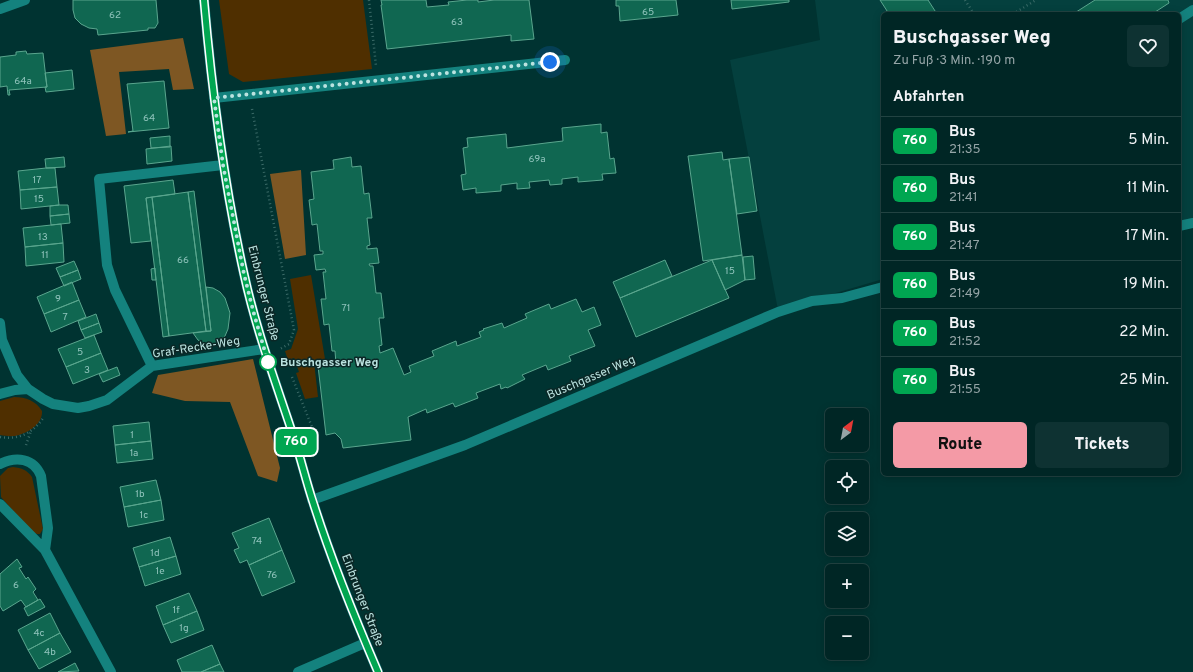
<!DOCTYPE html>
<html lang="de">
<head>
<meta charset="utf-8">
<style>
	body { margin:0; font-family:Overpass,sans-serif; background:#0e3232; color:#f1f3f6; height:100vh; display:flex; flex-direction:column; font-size:15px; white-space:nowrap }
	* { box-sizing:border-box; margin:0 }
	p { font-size:13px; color:#95a5a7 }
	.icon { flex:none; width:22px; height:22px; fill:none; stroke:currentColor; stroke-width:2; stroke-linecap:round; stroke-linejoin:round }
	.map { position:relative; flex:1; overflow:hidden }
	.panel { position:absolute; left:881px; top:12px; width:300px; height:464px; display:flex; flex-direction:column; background:#002625; border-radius:6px; box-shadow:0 2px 10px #0003,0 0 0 1px #224342 }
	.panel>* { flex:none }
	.badge { padding:0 8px; border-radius:6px; font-size:14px; line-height:26px }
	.needle { width:26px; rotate:32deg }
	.buttons { position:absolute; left:825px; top:408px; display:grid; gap:8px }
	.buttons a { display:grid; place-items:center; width:44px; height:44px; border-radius:6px; background:#002625; box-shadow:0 2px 10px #0003,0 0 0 1px #224342; font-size:20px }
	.you { position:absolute; width:20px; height:20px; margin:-10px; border:3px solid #fff; border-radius:50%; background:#1a73e8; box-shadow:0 0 0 6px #1a73e833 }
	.map>.badge { position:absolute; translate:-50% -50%; box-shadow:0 0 0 2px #fff }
	h2 { padding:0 12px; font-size:15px; line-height:36px }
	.round { display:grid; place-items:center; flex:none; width:42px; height:42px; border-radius:6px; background:#0e3232 }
	.summary { display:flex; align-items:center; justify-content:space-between; height:68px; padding:0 12px }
	h1 { font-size:19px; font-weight:800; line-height:30px }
	.action { display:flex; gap:8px; margin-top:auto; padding:8px 12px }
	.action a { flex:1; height:46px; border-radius:6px; background:#f49aa6; color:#111; font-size:16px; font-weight:800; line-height:46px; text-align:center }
	.action a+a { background:#0e3232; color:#f1f3f6 }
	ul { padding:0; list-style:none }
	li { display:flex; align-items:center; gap:12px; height:48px; padding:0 12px; border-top:1px solid #224342 }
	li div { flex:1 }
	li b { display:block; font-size:15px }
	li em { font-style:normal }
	li .badge { min-width:44px; font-weight:700; text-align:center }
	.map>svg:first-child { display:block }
</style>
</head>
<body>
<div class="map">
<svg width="1193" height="672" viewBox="0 0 1193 672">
	<rect width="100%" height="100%" fill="#003331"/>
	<path fill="#04403e" d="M815 0H1193V222L1179 225V14H883V279L778 310 730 60 820 40Z"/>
	<path fill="#4f2f00" d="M219 0H363L372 69 243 82 229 74Z
		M311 275 325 359 314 362 318 397 305 399 296 373 299 372 294 358 288 360 285 351 291 349 298 329 290 279Z
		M14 397C26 397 36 401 42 411 43 423 30 432 19 435 13 437 6 436 0 435V401Z
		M13 467C22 468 27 470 32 477L43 529 40 534H37L31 531 1 497 0 476 8 468Z"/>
	<path fill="#7e5723" d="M183 38 194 89 173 90 169 69 119 72 126 134 106 136 90 50Z
		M301 170 306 255 285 259 270 174Z
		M253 359 280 468 277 482 258 476 230 402 185 401 152 393 158 375Z"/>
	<path fill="#106751" stroke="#5aa68e" d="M73 0H156L158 23 155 28H148V30L98 35 97 29 89 28 81 24 75 18 73 10Z
		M381 0H426L427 7 449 5 448 2 467 0H478V2L494 0H529L534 39 511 41V35L387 49 381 5H382Z
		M616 0H676L678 15 620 21 619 6H616Z
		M731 0H789V2L732 9Z
		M880 0H928L937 14H889Z
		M1095 0H1168L1169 3 1152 14H1073Z
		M26 51 27 54 43 53 47 87 9 90 10 95H8L7 86 0 87V57L16 55V52Z
		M72 70 74 89 46 92 45 87H47L45 73Z
		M164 81 169 128 128 132 133 131 127 84Z
		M601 124V133L607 132 610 159 614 158 616 173 602 174 603 180 578 182V177L562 179V184L550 185 549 180 529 182 530 188 517 189V183L501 185V191L476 193V188L463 190 461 175 466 174 463 148 468 147 467 138 506 134 507 148 546 143 563 141 562 128Z
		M170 136V147L151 148 150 138Z
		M171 146 172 161 147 164 146 149Z
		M722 152 723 160 729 159 742 255 703 261 688 156Z
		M64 157 65 167 46 168 45 159Z
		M351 157 352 167 361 166 364 194 369 193 372 218H367L370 245 367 246V249L377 248 379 263 369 264 370 266H373L376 293H381L384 318H379L382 345 379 346 380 353 393 348 404 375 411 372 409 366 434 356 432 351 456 341 457 346 481 337 479 332 484 330 483 329 502 323 504 328 527 318 525 314 549 304 551 309 576 299 582 312 594 307 601 325 588 330 595 346 569 356 571 361 548 370 546 365 522 375 525 379 507 388 506 387 501 389 500 384 476 393 478 398 455 407 453 403 427 413 426 409 408 417 411 440 343 448 341 439 335 433 326 435 318 366 336 364 335 351H332L329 324 324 325 321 299H326L323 272H326L325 269 316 270 314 255 323 254V251H320L317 224 312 225 309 200 314 199 311 172 334 169 333 160Z
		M749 157 757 211 737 214 729 159Z
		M46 168H55L57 187 20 190 18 171Z
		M173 180 175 194 146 198 151 241 131 243 124 186Z
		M57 187 59 205 21 209 20 190Z
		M194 191 211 331H206L188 192Z
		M188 192 206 331 169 336 152 197Z
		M152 197 169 336 163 337 146 198Z
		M59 205H68L69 214 50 216V206Z
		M69 214 70 223 51 225 50 216Z
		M61 224 63 243 25 247 23 228Z
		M63 243 64 262 26 266 25 247Z
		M742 255 745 280 725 290 712 260Z
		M753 256 755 279 745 280 743 257Z
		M665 260 672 276 620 298 613 282Z
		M712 260 729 298 636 337 620 298Z
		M74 261 78 270 60 277 56 268Z
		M155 268 156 280H152L151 269Z
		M78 270 81 279 64 286 60 277Z
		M72 282 79 300 44 314 37 297Z
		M206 287 213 288 220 292 225 298 230 313 228 329 225 336 220 342 212 345 204 344 198 340 193 333 211 331Z
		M79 300 86 317 51 332 44 314Z
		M96 314 99 323 81 330 78 321Z
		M99 323 102 332 85 338 81 330Z
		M94 335 101 353 66 367 58 349Z
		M101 353 108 370 73 384 66 367Z
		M117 367 120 375 103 382 99 374Z
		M149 422 151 441 115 445 113 426Z
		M151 441 153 459 117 463 115 445Z
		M156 480 161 500 124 507 120 487Z
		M161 500 164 520 128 527 124 507Z
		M269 518 282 550 249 565 247 560 240 563 234 550 239 548 232 533Z
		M170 537 176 556 139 567 133 548Z
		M282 550 295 582 262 596 249 565Z
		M176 556 181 574 145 586 139 567Z
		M17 559 22 567 19 568 26 579 28 577 36 589 33 592 38 600 26 607 21 600 3 611 0 606V574Z
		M189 593 197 611 163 625 156 606Z
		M40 599 45 607 28 616 24 608Z
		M197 611 204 630 171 643 163 625Z
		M50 613 60 633 28 650 18 630Z
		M60 633 71 652 39 669 28 650Z
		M212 645 220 664 201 672H182L177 660Z
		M75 663 79 671 58 672Z
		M220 664 224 672H201Z"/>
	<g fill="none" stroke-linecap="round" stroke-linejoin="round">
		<path stroke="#3a6a67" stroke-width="2.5" stroke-dasharray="1 3" stroke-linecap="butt" d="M369 0 376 66
			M965 0 974 14
			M1013 14 1036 0
			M252 109 294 330 289 344 280 349
			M292 377 314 432 309 434
			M0 437C19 440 33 433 44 417
			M26 445 31 431"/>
		<path stroke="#14827e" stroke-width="10" d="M204 0C212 92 224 184 244 274 256 330 276 383 294 438 301 459 306 481 313 502 331 559 354 616 378 672
			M0 9 25 0
			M1179 19 1193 10
			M214 98 565 60
			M1179 226 1193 223
			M0 323 2 340 17 375 28 389 43 399 53 404 78 408 89 406 107 400 152 366 264 349
			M152 366 115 290 107 265 99 179 223 165
			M0 394 15 390 28 389
			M0 464C16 456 34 458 41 476L48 528 45 550
			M312 500 465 445 778 312 812 301 842 298 883 287
			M0 504 45 550 111 672
			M298 672 365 643"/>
	</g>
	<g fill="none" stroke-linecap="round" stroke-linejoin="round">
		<defs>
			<path id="line" d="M204 0C212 92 224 184 244 274 256 330 276 383 294 438 301 459 306 481 313 502 331 559 354 616 378 672"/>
		</defs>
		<use href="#line" stroke="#fff" stroke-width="9"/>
		<use href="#line" stroke="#00a651" stroke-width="6"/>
		<path stroke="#bbe3e0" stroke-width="4" stroke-dasharray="0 7.2" d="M268 362 254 314 244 274 223 165 214 98 550 62"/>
	</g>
	<circle fill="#fff" stroke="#00a651" stroke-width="2" cx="268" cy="362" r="8"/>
	<g text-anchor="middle" stroke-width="3" stroke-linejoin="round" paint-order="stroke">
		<g font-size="10" fill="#90c4bc">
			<text x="648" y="15">65</text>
			<text x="115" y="18">62</text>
			<text x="457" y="25">63</text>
			<text x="23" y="84">64a</text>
			<text x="149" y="121">64</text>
			<text x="537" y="162">69a</text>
			<text x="37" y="183">17</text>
			<text x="39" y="202">15</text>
			<text x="43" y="240">13</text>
			<text x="45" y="258">11</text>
			<text x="183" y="263">66</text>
			<text x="730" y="274">15</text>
			<text x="58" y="302">9</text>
			<text x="346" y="311">71</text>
			<text x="65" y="320">7</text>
			<text x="80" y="355">5</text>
			<text x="87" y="373">3</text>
			<text x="132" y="438">1</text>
			<text x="134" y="456">1a</text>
			<text x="140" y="497">1b</text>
			<text x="144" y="518">1c</text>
			<text x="257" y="544">74</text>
			<text x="155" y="556">1d</text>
			<text x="160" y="574">1e</text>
			<text x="272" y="578">76</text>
			<text x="16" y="588">6</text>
			<text x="176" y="613">1f</text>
			<text x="184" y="631">1g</text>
			<text x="39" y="636">4c</text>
			<text x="50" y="655">4b</text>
		</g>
		<g font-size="12" fill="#bbe3e0" stroke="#0b2726">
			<text transform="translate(264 293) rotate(76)" y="4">Einbrunger Straße</text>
			<text transform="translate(196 347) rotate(-9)" y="4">Graf-Recke-Weg</text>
			<text transform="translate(591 377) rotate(-23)" y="4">Buschgasser Weg</text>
			<text transform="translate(363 600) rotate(69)" y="4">Einbrunger Straße</text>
		</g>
		<g font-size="12" font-weight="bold" fill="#bbe3e0" stroke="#0b2726" text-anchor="start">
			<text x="280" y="366">Buschgasser Weg</text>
		</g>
	</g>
</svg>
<div class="buttons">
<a><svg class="needle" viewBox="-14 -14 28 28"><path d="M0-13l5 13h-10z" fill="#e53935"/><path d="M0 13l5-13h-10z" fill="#95a5a7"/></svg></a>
<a><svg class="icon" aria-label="locate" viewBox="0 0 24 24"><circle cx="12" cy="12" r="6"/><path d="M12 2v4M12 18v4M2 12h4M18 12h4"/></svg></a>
<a><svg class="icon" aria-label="layers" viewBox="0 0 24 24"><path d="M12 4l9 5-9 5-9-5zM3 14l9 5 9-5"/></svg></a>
<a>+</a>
<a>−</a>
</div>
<div class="you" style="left:550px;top:62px"></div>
<b class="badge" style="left:296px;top:442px;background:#00a651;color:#fff">760</b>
<section class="panel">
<div class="summary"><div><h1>Buschgasser Weg</h1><p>Zu Fuß · 3 Min. · 190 m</p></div><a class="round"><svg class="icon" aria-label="heart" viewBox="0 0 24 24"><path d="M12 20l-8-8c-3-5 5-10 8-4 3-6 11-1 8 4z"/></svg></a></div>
<h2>Abfahrten</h2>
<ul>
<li><span class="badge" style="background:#00a651;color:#fff">760</span><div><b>Bus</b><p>21:35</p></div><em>5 Min.</em></li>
<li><span class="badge" style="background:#00a651;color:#fff">760</span><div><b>Bus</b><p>21:41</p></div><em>11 Min.</em></li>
<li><span class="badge" style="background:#00a651;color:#fff">760</span><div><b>Bus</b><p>21:47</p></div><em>17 Min.</em></li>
<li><span class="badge" style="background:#00a651;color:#fff">760</span><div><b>Bus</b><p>21:49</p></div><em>19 Min.</em></li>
<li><span class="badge" style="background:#00a651;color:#fff">760</span><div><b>Bus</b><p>21:52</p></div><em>22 Min.</em></li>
<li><span class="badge" style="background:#00a651;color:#fff">760</span><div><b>Bus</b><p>21:55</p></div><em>25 Min.</em></li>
</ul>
<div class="action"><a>Route</a><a>Tickets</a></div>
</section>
</div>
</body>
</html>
